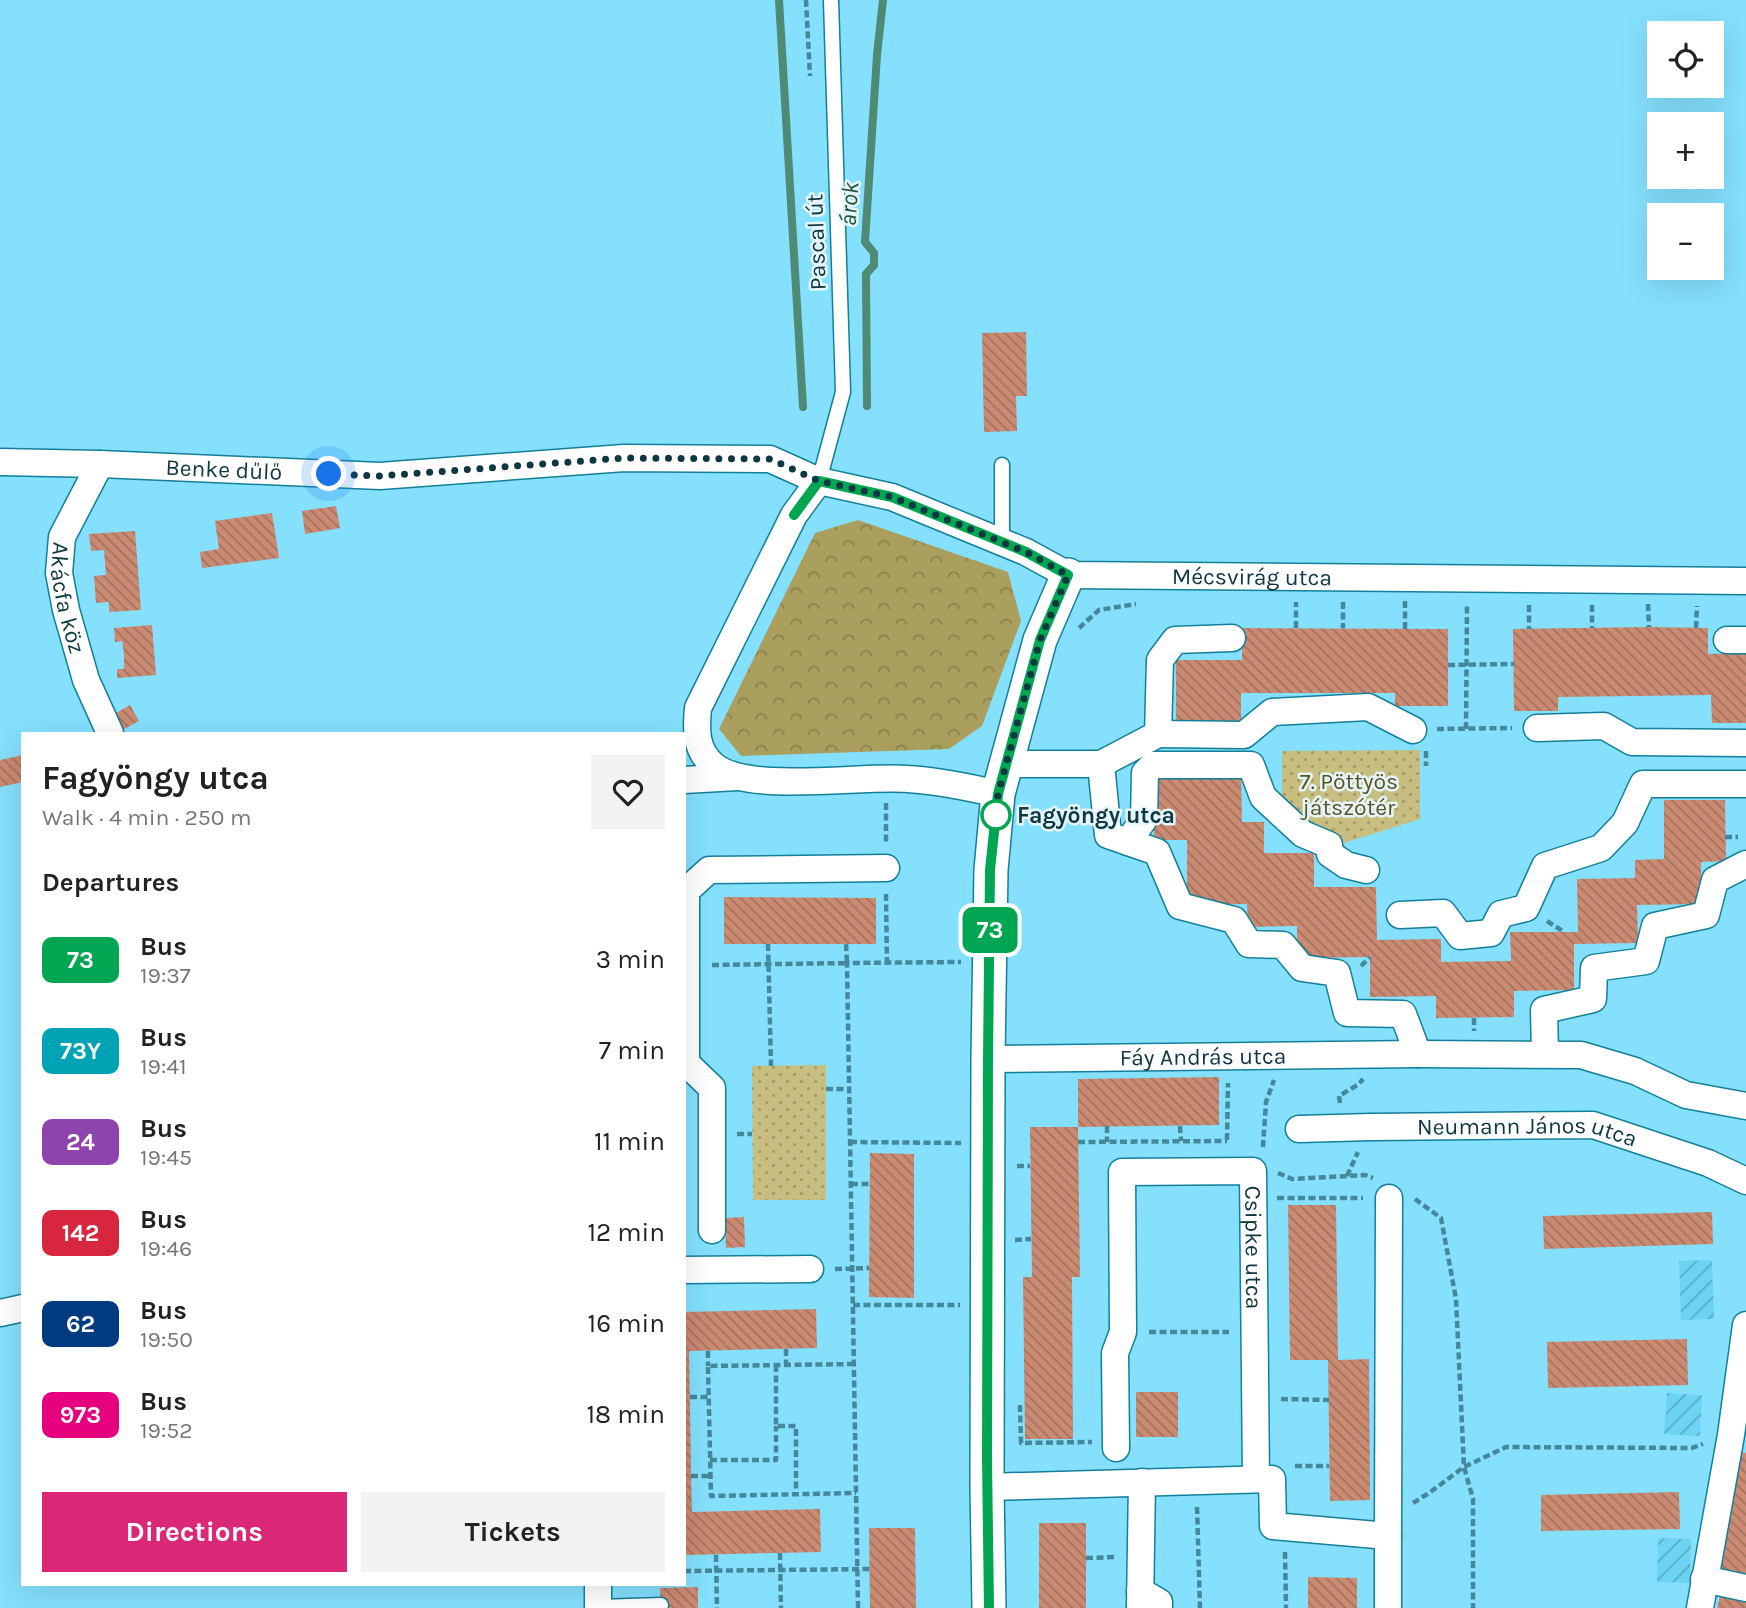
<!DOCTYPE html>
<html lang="en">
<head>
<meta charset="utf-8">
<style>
	body { margin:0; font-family:Karla,sans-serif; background:#f2f2f2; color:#222; height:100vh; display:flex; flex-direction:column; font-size:26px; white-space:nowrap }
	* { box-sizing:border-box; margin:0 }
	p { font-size:23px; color:#767676 }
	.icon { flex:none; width:38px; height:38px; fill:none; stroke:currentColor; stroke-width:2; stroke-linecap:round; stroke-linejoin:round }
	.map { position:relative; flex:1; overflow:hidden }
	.sheet { position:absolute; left:21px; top:732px; width:665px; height:854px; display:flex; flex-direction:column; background:#fff; border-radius:0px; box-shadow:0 7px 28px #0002 }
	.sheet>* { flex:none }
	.badge { padding:0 14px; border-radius:10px; font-size:24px; line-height:46px }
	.buttons { position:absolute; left:1647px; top:21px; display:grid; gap:14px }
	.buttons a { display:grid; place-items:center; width:77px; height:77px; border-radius:0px; background:#fff; box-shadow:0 7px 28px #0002; font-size:35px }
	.you { position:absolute; width:35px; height:35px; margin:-18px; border:5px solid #fff; border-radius:50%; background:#1a73e8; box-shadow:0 0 0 10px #1a73e833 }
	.map>.badge { position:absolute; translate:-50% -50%; box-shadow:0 0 0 4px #fff }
	h2 { padding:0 21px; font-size:26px; line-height:63px }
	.round { display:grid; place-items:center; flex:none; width:74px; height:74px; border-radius:0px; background:#f2f2f2 }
	.overview { display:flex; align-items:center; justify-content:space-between; height:119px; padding:0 21px }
	h1 { font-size:33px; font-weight:700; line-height:52px }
	.primary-button { display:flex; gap:14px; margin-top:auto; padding:14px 21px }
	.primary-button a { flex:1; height:80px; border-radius:0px; background:#db2777; color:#fff; font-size:28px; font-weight:700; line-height:80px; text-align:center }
	.primary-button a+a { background:#f2f2f2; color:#222 }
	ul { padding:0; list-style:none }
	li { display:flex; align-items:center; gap:21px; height:91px; padding:0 21px }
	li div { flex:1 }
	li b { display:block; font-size:26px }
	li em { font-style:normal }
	li .badge { min-width:77px; font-weight:700; text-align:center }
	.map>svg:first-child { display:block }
</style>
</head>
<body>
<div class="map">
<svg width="1746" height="1608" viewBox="0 0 1746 1608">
	<defs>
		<pattern id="industrial-furrows" width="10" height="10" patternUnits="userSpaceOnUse" patternTransform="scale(1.75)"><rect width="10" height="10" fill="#6cd3f2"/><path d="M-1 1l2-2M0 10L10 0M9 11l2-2" fill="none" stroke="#57acc6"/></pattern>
		<pattern id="green-dots" width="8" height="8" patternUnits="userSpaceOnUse" patternTransform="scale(1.75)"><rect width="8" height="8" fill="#c7be80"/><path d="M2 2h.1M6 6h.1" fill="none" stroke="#a09b6a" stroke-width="1.8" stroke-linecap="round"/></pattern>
		<pattern id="forest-crowns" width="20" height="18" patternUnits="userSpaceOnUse" patternTransform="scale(1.75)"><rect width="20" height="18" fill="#aa9f5d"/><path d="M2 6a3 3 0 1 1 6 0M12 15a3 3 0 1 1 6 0" fill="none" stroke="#89824e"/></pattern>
		<pattern id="building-back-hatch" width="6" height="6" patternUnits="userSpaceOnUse" patternTransform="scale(1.75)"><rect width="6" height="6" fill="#cb8a72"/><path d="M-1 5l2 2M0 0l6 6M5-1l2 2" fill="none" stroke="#a3725f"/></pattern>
	</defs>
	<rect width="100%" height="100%" fill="#84e0fd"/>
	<path fill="url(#industrial-furrows)" d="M1712 1260 1714 1319 1681 1320 1679 1261Z
		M1667 1393 1702 1395 1700 1436 1664 1434Z
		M1658 1538 1691 1539 1690 1583 1657 1582Z"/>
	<path fill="url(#green-dots)" d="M1420 750V819L1341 844 1282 800V751Z
		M826 1065V1200H753L752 1066Z"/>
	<path fill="url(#forest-crowns)" d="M858 520 1008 572 1021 621 982 726 949 749 741 756 719 729 815 533Z"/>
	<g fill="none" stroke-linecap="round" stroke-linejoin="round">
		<path stroke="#4e8a74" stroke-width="8" d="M779 0 803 407
			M867 406 866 274 874 265V253L865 242 877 55 883 0"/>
	</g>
	<path fill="url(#building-back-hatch)" d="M1026 332 1027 396H1016L1017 431 984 432 982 333Z
		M336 506 340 528 305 534 302 511Z
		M272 513 279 558 202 568 200 552 219 549 215 521Z
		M135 531 141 610 109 612V602L96 603 94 576 106 575 104 550 91 551 89 534Z
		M152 625 156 675 117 678V669H124V654L122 641 115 642 114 628Z
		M1649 627 1708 628V654L1746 653V723H1712L1711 695 1558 697V711H1514L1513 629Z
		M1242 628 1448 629V706H1395V693H1241V725H1176V660H1242Z
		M130 705 139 721 117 733 109 717Z
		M23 755V782L0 787V760Z
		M1241 774 1242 822H1264V853H1314V887H1376L1377 940 1441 939V962L1511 961 1510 932H1578L1577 879 1635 878V860L1664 859V800H1725L1726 861 1701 862V904L1637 905 1638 943 1574 944V990L1514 991V1017L1436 1018V996L1370 997V957L1297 958V926L1248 927 1247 904 1187 905V840H1154V775Z
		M724 897 876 898V944H724Z
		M1219 1077V1125L1078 1127V1079Z
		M1030 1127H1078L1080 1277H1072L1073 1439H1025L1023 1277H1032Z
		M870 1153 914 1154V1298L869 1297Z
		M1288 1205H1336L1338 1360 1369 1359 1370 1500 1330 1501 1328 1360H1290Z
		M1712 1212 1713 1244 1544 1249 1543 1216Z
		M744 1217 745 1247 726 1248 725 1218Z
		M816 1309 817 1348 689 1351 691 1476 692 1512 820 1509 821 1552 684 1555V1312Z
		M1687 1339 1688 1385 1548 1388 1547 1342Z
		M1136 1392H1178V1437H1136Z
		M1739 1452 1746 1453V1577L1716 1571Z
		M1679 1492 1680 1529 1541 1531V1495Z
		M1039 1523H1086V1608H1039Z
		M869 1528H915L916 1608H870Z
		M1308 1577 1357 1578V1608H1308Z
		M698 1587V1608H661L660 1588Z
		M1720 1596 1746 1601V1608H1717Z"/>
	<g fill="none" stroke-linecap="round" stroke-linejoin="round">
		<defs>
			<path id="service" d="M1002 465V542
				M819 481 843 392 831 0
				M598 1607 661 1605"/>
			<g id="minor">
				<path id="s1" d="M0 462 100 464 380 476 624 458 770 459 819 481 892 497 1026 552 1068 575 1746 581"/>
				<path id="s2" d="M100 464 62 537 59 573 66 610 86 680 110 733"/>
				<path d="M819 481 794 515 698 708C696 730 695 750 714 766 749 794 862 775 908 779 939 781 968 787 998 794"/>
				<path d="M1727 640H1746"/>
				<path d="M1537 728 1604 726 1632 742 1746 743"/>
				<path d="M1158 734 1244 735 1272 712 1368 707 1413 730"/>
				<path d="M1006 764H1101L1158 734 1160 660 1175 640 1232 638"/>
				<path d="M1101 764 1108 835 1157 852 1180 906 1234 920 1249 944 1283 945 1302 968 1337 973 1347 1013 1403 1014 1418 1054"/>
				<path d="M684 780 737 777"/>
				<path d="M1128 842 1144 819 1145 773 1153 765H1251L1263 797 1303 834 1329 845 1330 854 1346 865 1366 870"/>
				<path d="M1400 915 1443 913 1460 936 1491 933 1501 914 1526 908 1545 866 1601 848 1625 823 1643 784H1746"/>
				<path d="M1545 1054 1544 1010 1593 999 1594 968 1646 961 1655 926 1706 915 1715 880 1746 864"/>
				<path id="s3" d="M988 1059 1418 1054 1581 1055 1635 1071 1686 1095 1746 1106"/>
				<path id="s4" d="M1299 1129 1371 1127 1593 1125 1708 1163 1746 1181"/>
				<path d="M712 1230V1088L686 1063V891L709 870 886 868"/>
				<path d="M684 1270 810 1269"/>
				<path d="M0 1313 23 1308"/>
				<path id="s5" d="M1116 1448 1115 1353 1123 1332 1122 1172 1253 1171 1256 1479"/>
				<path d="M987 1487 1272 1479 1273 1526 1388 1536V1608"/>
				<path d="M1388 1536 1389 1198"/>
				<path d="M1704 1579 1746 1588"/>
				<path d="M598 1584V1608"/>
				<path d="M1140 1591 1159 1602V1608"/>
				<path d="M1140 1608 1142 1482"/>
				<path d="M1700 1608 1731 1435 1746 1325"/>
			</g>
			<path id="tertiary" d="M989 1608 987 1487 988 1059 991 870 998 794 1040 640 1068 575"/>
		</defs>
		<use href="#service" stroke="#137f99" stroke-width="17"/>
		<use href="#minor" stroke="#137f99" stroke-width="29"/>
		<use href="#tertiary" stroke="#137f99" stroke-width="36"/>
		<path stroke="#46889b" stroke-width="4.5" stroke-dasharray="7 3.5" stroke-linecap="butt" d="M806 0 810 76
			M1343 602V628
			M1648 604 1649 627
			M1529 605V629
			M1592 605V628
			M1079 628 1099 610 1136 604
			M1296 628V602
			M1696 628 1697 606
			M1405 629V601
			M1448 665 1514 664
			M1437 729 1512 728
			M1466 729 1467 604
			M1426 751V766
			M886 803V843
			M1725 837H1738
			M886 894 887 963
			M1547 921 1564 932
			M768 944 771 1066
			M712 965 847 963 846 944
			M1361 966 1370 957
			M1474 1018V1031
			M826 1089H849
			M1340 1103 1339 1096 1359 1084 1363 1079
			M1107 1126V1142
			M1180 1126 1181 1141
			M737 1134H752
			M1227 1140 1228 1083
			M850 1142 961 1143
			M1078 1142 1227 1141
			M1263 1147 1266 1102 1274 1080
			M1017 1166H1030
			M1278 1173 1292 1179 1365 1175 1373 1178
			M1347 1176 1358 1152
			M851 1184H870
			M1277 1198H1363
			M1415 1199 1441 1218 1456 1299 1464 1467 1473 1499V1608
			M1015 1240 1031 1239
			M835 1269 869 1268
			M853 1305H960
			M1149 1332H1229
			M786 1349V1365
			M708 1351V1366
			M854 1364 708 1366 711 1496 856 1493
			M776 1365V1426H796V1495
			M690 1397H709
			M1281 1399 1329 1400
			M1020 1405 1021 1443 1092 1442
			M710 1460H776V1426
			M1295 1466H1329
			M691 1476H710
			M1413 1503 1429 1493 1464 1467 1506 1447 1692 1448 1703 1444
			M1197 1507 1200 1608
			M1285 1552 1286 1608
			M780 1553 781 1608
			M716 1555 717 1608
			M1086 1558 1115 1557
			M684 1571 870 1569
			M858 1608 847 963 961 962"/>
		<use href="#service" stroke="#fff" stroke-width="14"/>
		<use href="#minor" stroke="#fff" stroke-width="26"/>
		<use href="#tertiary" stroke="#fff" stroke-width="33"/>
	</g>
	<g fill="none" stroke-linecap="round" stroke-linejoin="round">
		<defs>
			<path id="line" d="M794 515 819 481 892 497 1026 552 1068 575 1040 640 998 794 990 870 988 1059 987 1460 989 1608"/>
		</defs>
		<use href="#line" stroke="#fff" stroke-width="16"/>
		<use href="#line" stroke="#00a651" stroke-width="10"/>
		<path stroke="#0e3742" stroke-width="7" stroke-dasharray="0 12.6" d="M329 474 380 476 624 458 770 459 819 481 892 497 1026 552 1068 575 1040 640 998 794 996 815"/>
	</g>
	<circle fill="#fff" stroke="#00a651" stroke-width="3.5" cx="996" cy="815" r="14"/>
	<g text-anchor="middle" stroke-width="5" stroke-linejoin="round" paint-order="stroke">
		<g font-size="23" fill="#0e3742" stroke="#e5f6fb">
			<text transform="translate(816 242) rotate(-92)" y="8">Pascal út</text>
			<text dy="8" stroke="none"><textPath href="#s1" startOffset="224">Benke dűlő</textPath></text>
			<text dy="8" stroke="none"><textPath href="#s1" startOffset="1276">Mécsvirág utca</textPath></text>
			<text dy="8" stroke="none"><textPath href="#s2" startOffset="144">Akácfa köz</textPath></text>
			<text dy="8" stroke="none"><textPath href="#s3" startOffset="215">Fáy András utca</textPath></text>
			<text dy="8" stroke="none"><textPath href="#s4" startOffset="229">Neumann János utca</textPath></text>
			<text dy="8" stroke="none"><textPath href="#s5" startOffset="485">Csipke utca</textPath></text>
		</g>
		<g font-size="23" fill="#5b5320" stroke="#e5f6fb">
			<text x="1349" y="789">7. Pöttyös<tspan x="1349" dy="26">játszótér</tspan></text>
		</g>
		<g font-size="23" font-weight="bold" fill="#0e3742" stroke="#e5f6fb" text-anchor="start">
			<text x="1017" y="823">Fagyöngy utca</text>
		</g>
		<g font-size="24" font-style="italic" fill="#21563d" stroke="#e5f6fb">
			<text transform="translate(849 204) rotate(-86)" y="8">árok</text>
		</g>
	</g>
</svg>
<div class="buttons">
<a><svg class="icon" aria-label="locate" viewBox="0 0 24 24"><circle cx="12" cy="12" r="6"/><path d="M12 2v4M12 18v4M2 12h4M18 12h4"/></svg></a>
<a>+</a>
<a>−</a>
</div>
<div class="you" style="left:329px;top:474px"></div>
<b class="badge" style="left:990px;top:930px;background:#00a651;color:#fff">73</b>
<section class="sheet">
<div class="overview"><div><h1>Fagyöngy utca</h1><p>Walk · 4 min · 250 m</p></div><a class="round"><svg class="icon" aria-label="heart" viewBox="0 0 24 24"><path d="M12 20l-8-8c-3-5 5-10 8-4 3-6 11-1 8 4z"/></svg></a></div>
<h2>Departures</h2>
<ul>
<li><span class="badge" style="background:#00a651;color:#fff">73</span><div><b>Bus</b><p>19:37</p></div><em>3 min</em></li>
<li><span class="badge" style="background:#00a3b4;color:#fff">73Y</span><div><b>Bus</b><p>19:41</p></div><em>7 min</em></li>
<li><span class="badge" style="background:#8e44ad;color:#fff">24</span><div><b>Bus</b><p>19:45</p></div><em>11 min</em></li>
<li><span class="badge" style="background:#d7263d;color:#fff">142</span><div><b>Bus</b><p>19:46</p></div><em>12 min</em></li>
<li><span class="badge" style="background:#003b80;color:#fff">62</span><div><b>Bus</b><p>19:50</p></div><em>16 min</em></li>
<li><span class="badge" style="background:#e6007e;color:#fff">973</span><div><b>Bus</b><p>19:52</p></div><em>18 min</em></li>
</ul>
<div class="primary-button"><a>Directions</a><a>Tickets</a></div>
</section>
</div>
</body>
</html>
